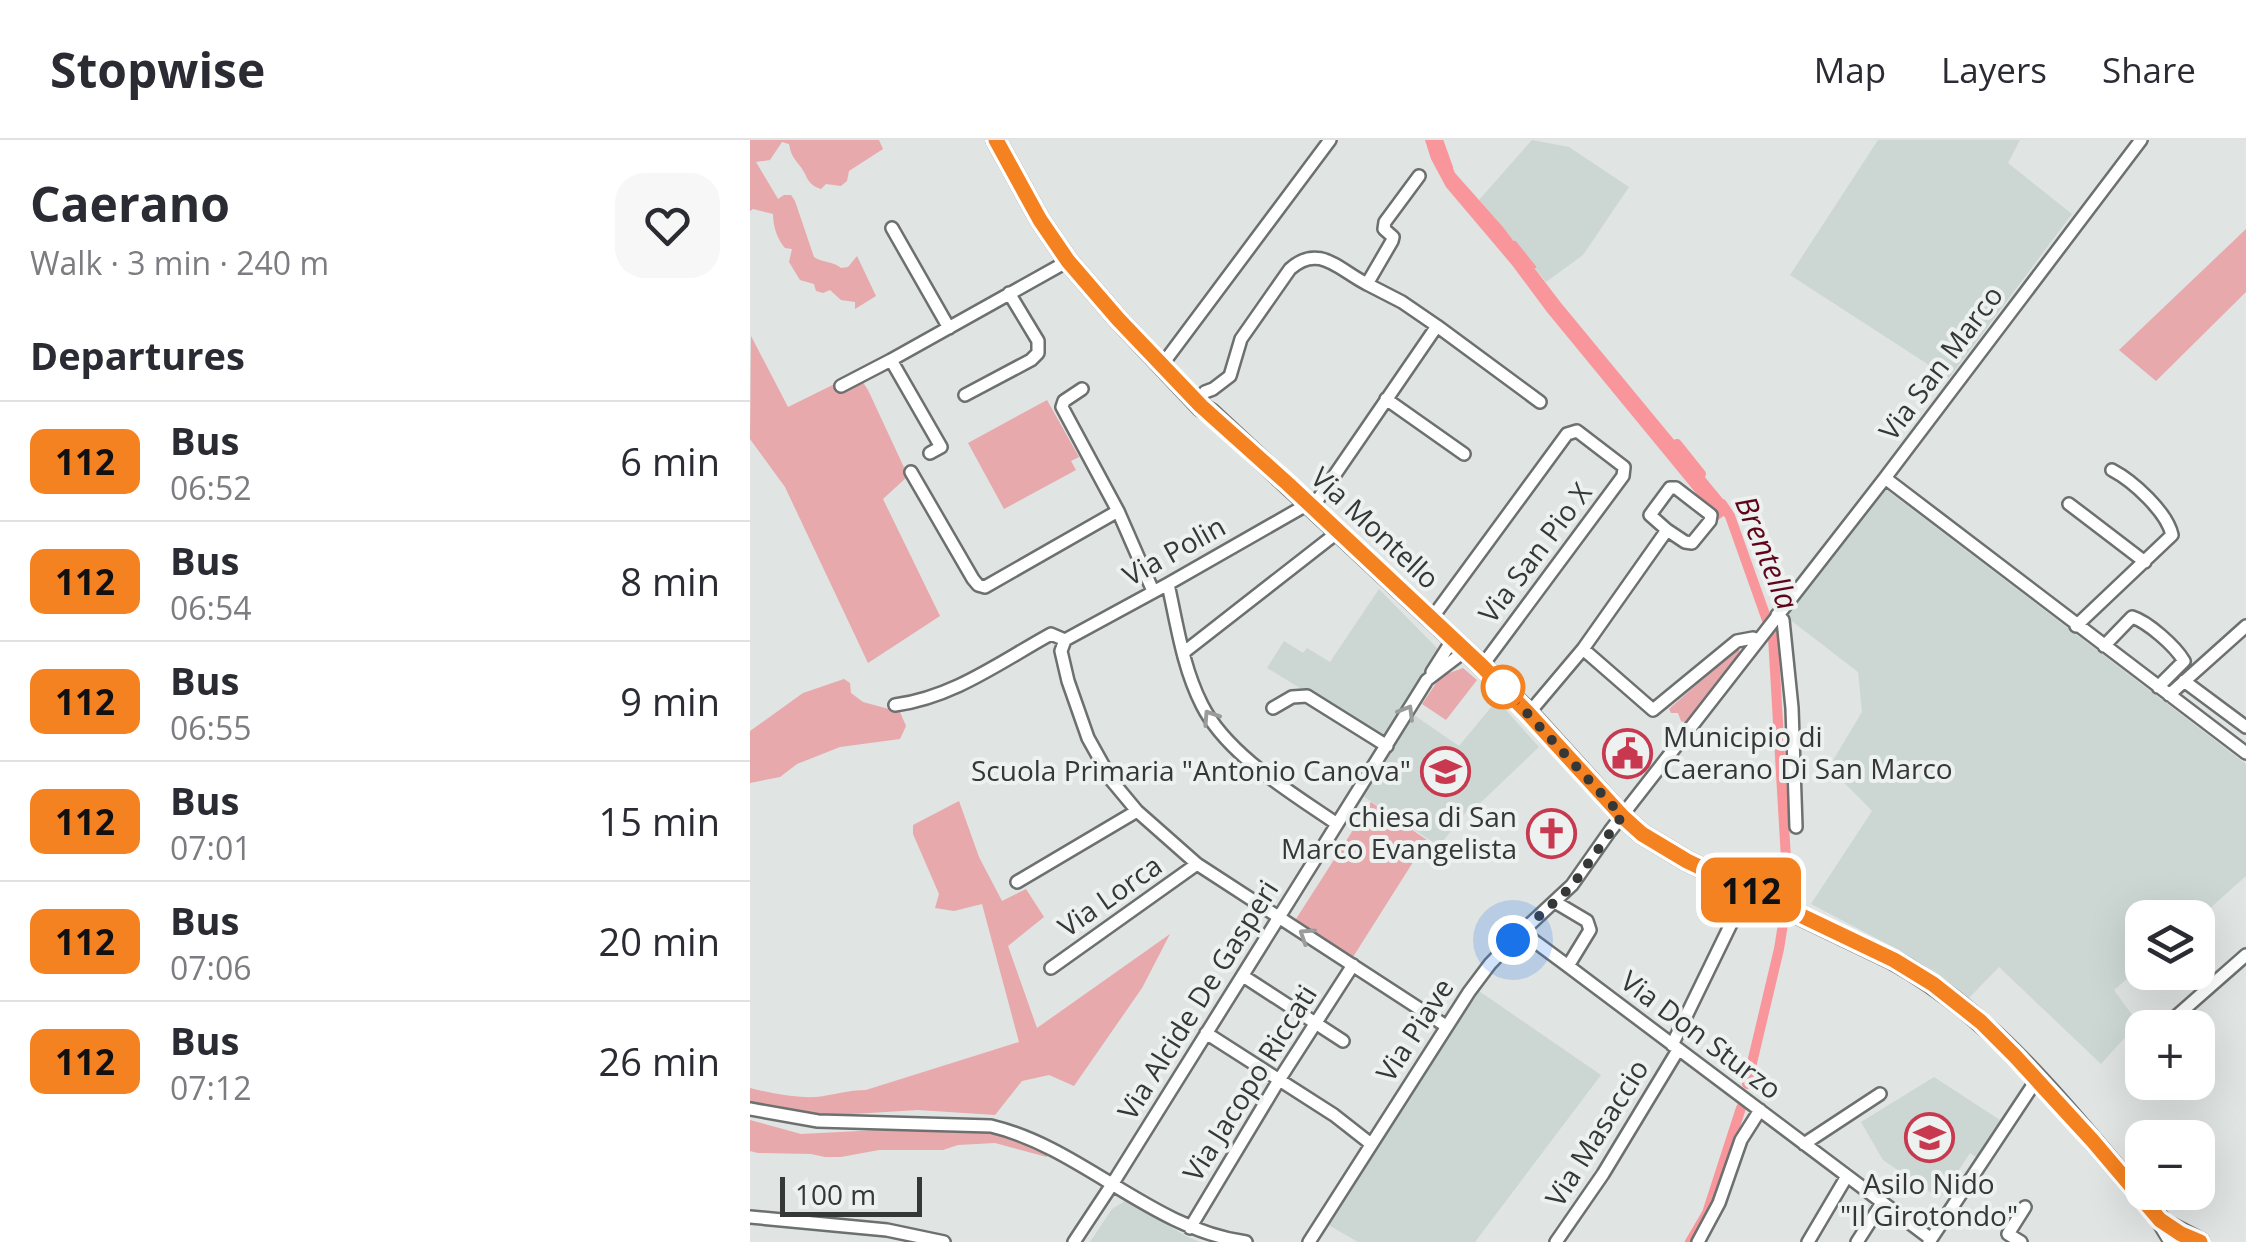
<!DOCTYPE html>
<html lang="en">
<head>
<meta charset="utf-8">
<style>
	body { margin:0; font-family:"Open Sans",sans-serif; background:#f7f7f7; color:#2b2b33; height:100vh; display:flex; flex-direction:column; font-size:38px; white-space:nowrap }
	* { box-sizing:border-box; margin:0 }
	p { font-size:32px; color:#7c7c81 }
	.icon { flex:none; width:55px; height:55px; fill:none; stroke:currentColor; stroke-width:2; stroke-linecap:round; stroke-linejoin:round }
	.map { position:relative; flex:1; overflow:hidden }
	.drawer { display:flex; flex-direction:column; background:#fff; width:750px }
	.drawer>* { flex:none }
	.badge { padding:0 20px; border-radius:15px; font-size:35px; line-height:65px }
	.buttons { position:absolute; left:1375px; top:760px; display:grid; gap:20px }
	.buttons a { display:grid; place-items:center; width:90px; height:90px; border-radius:20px; background:#fff; box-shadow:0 10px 40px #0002; font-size:50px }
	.scale { position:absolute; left:30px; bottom:25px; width:142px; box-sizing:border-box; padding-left:10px; border:5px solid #363838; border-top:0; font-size:28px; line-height:35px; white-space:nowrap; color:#363838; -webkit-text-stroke:8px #edf1f0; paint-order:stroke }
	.you { position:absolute; width:50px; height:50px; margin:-25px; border:8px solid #fff; border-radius:50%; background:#1a73e8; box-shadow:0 0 0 15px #1a73e833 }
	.map>.badge { position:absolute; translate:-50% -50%; box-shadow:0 0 0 5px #fff }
	h2 { padding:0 30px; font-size:38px; line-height:90px }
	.round { display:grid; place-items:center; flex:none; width:105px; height:105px; border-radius:30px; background:#f7f7f7 }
	.head { display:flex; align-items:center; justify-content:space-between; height:170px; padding:0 30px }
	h1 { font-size:48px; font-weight:700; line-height:75px }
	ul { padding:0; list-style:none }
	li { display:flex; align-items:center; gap:30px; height:120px; padding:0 30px; border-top:2px solid #e1e1e2 }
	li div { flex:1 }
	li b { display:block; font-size:38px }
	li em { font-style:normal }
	li .badge { min-width:110px; font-weight:700; text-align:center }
	header { display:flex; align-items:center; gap:60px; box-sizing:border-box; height:140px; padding:0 50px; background:#fff; border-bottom:2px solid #e1e1e2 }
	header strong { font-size:48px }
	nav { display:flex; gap:55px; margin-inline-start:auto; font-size:35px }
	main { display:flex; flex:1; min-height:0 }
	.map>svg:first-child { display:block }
</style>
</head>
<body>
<header>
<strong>Stopwise</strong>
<nav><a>Map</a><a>Layers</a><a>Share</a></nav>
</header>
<main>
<section class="drawer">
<div class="head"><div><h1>Caerano</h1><p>Walk · 3 min · 240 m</p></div><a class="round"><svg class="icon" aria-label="heart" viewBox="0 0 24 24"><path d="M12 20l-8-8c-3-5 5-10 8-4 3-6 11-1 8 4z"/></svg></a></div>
<h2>Departures</h2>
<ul>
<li><span class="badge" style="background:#f58220;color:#111">112</span><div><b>Bus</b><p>06:52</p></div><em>6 min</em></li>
<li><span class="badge" style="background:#f58220;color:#111">112</span><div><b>Bus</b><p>06:54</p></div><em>8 min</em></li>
<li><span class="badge" style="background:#f58220;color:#111">112</span><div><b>Bus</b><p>06:55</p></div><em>9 min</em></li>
<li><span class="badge" style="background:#f58220;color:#111">112</span><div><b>Bus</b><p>07:01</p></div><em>15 min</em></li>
<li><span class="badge" style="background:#f58220;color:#111">112</span><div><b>Bus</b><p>07:06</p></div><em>20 min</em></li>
<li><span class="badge" style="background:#f58220;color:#111">112</span><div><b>Bus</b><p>07:12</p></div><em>26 min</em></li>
</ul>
</section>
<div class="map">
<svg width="1496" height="1102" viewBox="0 0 1496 1102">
	<rect width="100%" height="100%" fill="#e0e4e3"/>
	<path fill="#ccd7d4" d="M782 0 819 7 879 47 833 115 796 142 753 87 729 60Z
		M1128 0H1270L1258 23 1322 74 1199 238 1040 135Z
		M1134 348 1496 624V736L1448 779V778H1392V826L1364 850 1388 883 1351 924 1249 827 1219 858 1185 832 1143 807 1061 764 1122 671 1079 627 1112 572 1108 532 1034 475Z
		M629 449 687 508V512L632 598 517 528 534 501 553 513 557 508 580 522Z
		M747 560 789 607 726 667 721 666 689 706 613 656 664 575 709 606Z
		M729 851 851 935 725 1102H608L577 1084 686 910Z
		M1184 937 1250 980 1226 1017 1220 1013 1190 1059 1133 1020 1111 982Z
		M375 1061 438 1097 450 1102H340L362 1069Z"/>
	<path fill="#e7a9ab" d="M0 0H129L133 9 99 31 97 41 91 46 76 44 71 49C56 44 58 36 50 26 43 17 41 15 39 4L32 2 20 20 6 22 28 59 34 55H41L45 61 64 117C73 123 83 121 91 128L98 127 107 116 126 156 105 169V162L91 160 80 150 73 153 66 151 64 144 50 140 39 122 42 109 35 108C27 99 23 86 23 74L3 69 0 71Z
		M1496 89V152L1406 241 1369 210Z
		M1 196 38 267 107 233 118 250 158 336 133 359 190 476 118 523 35 347 0 299Z
		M297 260 329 317 321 321 326 330 254 369 218 303Z
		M987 509 990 511V516L937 583 931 581 928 573H921L919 569Z
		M713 528 727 540 696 580 672 564 691 536Z
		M94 539 100 543 101 553 113 562 150 572 156 586 150 599 90 607 47 624 30 637 0 643V591L53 553Z
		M209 661 229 717 252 761 276 749 294 777 258 806 287 888 420 794 392 848 324 946 299 935 272 941 245 975 168 970 54 977 0 962V948C21 953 44 958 66 957 84 955 98 950 116 950L269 902 232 764 204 771 185 768 189 754 163 694V685Z
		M621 662 677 700 603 817 546 779Z
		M0 980 51 994 168 988 226 990 260 994 296 1011 297 1017 245 1003 208 1005 193 1010H129L91 1017H75L61 1014 8 1013 0 1011Z"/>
	<path fill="#f8969b" d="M675 0H691L705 33 753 87 811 163 982 370 968 380 797 172 762 125 696 47 681 19Z"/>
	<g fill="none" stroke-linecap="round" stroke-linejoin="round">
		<path stroke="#f8969b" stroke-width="2.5" d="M692 0 702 28
			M765 102 785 127"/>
		<path stroke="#f8969b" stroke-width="10" d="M927 304 951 334
			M972 364 980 376 1023 497 1038 753 1029 809 997 944
			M940 1102 957 1073 991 968"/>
		<defs>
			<path id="street" d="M142 88 199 188
				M687 186 790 262
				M141 220 191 307 180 313
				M412 225 580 0
				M91 246 141 220 318 121
				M332 249 314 261 312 267 368 371 403 451
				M455 252 463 249 480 236 491 199 540 129C569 103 589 130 617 144
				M215 255 281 220 288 213V201L259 153
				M636 259 714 314
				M161 332 223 439 228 445 235 447 368 371
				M1135 338 1496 613
				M558 364 418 444 315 500 311 511 318 541 338 598 362 641 387 671 447 724 696 886
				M1319 364 1395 422
				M562 368 687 186 652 162 617 144 642 101 643 97 634 89 635 82 669 36
				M418 444C427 485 433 528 452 565 477 615 542 653 587 684
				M1027 475 1033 480 1042 568 1046 687
				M682 478 817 294 827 291 874 327 873 336 732 526
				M1326 486 1422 395C1417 372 1383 341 1362 330
				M1354 506 1382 477C1398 482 1425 506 1434 521L1408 547
				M833 509 903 570 987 501 1003 498 1007 500
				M433 513 588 392
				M682 532 703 499
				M1434 541 1496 587
				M1419 555 1496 486
				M145 565C204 557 250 522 301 494L315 500
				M523 568 542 557 557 556 637 606
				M779 573 833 509 917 390 935 402 942 403 960 381 961 375 926 348H920L900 375 917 390
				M267 742 387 671
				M772 792 818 826 840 790 837 781 805 762
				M818 826 1181 1099
				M301 828 447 724
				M493 836 593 901
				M1413 888 1496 815
				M456 893 584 975 621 1004
				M922 905 998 749
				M0 969 68 981 241 986C333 1008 401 1089 496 1102
				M1054 1004 1130 954
				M0 1077 137 1090 194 1102
				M440 1088 529 940 603 825
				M324 1102 363 1043 677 540 715 511
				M559 1102 719 852 740 824 763 800 822 745 860 691 1135 338 1391 0
				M806 1102 853 1034 928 910
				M948 1102 969 1063 991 1000 1010 970
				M1058 1102 1097 1036
				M1107 1102 1132 1063
				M1179 1102 1287 939
				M1271 1102 1258 1094 1275 1067"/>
			<path id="secondary" d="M246 0 290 80 318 121 368 179 451 267 461 273 732 526 779 573 872 676 892 694 937 721 1143 820C1254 881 1328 987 1410 1079L1424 1102
				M1415 1084 1450 1102"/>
		</defs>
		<use href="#street" stroke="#6c706f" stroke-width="16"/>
		<use href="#secondary" stroke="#6c706f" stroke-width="22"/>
		<use href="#street" stroke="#fff" stroke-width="11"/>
		<use href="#secondary" stroke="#fff" stroke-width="18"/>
	</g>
	<defs><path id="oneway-chevron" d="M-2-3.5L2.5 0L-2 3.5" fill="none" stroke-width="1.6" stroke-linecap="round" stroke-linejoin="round" transform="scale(2.5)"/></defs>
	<g stroke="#9a9c9c">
		<use href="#oneway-chevron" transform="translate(657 572) rotate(-59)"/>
		<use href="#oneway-chevron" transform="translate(460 577) rotate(-123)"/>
		<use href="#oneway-chevron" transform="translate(556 795) rotate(-147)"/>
	</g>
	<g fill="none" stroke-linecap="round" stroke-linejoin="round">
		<defs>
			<path id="line" d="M246 0 290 80 318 121 368 179 451 266 538 344 732 526 778 573 872 676 892 694 937 721 1144 820 1183 844 1231 882 1265 916 1342 1000 1410 1080 1431 1094 1450 1102"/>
		</defs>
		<use href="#line" stroke="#fff" stroke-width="22"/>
		<use href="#line" stroke="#f58220" stroke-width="15"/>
		<path stroke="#363838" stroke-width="10" stroke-dasharray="0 18" d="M753 547 872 676 822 746 763 800"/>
	</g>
	<defs>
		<symbol id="civic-ring" viewBox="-11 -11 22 22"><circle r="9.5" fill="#edf1f0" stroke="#c8384e" stroke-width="1.5"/><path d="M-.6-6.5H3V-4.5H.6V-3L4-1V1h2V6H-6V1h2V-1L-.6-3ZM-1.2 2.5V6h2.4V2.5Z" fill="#c8384e"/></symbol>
		<symbol id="school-ring" viewBox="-11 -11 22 22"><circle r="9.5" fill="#edf1f0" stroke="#c8384e" stroke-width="1.5"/><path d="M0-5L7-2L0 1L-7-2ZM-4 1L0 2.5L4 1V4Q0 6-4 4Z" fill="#c8384e"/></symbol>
		<symbol id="church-ring" viewBox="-11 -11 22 22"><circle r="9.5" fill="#edf1f0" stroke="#c8384e" stroke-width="1.5"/><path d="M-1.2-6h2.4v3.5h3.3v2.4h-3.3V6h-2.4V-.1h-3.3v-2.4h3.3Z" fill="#c8384e"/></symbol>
	</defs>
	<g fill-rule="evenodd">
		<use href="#civic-ring" x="850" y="586" width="55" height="55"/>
		<use href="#school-ring" x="668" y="604" width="55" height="55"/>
		<use href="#church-ring" x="774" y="666" width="55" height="55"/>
		<use href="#school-ring" x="1152" y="970" width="55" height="55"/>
	</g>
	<circle fill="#fff" stroke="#f58220" stroke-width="5" cx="753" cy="547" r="20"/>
	<g text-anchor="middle" stroke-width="8" stroke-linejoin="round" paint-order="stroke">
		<g font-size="28" fill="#363838" stroke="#edf1f0">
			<text transform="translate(1191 223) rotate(-53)" y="10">Via San Marco</text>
			<text transform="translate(625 388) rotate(43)" y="10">Via Montello</text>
			<text transform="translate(424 411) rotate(-29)" y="10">Via Polin</text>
			<text transform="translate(785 413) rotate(-53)" y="10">Via San Pio X</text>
			<text transform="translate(360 756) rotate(-35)" y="10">Via Lorca</text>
			<text transform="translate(448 860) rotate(-58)" y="10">Via Alcide De Gasperi</text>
			<text transform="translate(665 890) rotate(-57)" y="10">Via Piave</text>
			<text transform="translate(951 895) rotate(37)" y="10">Via Don Sturzo</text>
			<text transform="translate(500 943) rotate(-58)" y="10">Via Jacopo Riccati</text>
			<text transform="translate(847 993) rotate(-58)" y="10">Via Masaccio</text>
		</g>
		<g font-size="28" fill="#363838" stroke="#edf1f0" text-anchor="end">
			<text x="913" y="607" text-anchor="start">Municipio di<tspan x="913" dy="32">Caerano Di San Marco</tspan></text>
			<text x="661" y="641">Scuola Primaria "Antonio Canova"</text>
			<text x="767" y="687">chiesa di San<tspan x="767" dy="32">Marco Evangelista</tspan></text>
			<text x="1179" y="1054" text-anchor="middle">Asilo Nido<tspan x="1179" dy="32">"Il Girotondo"</tspan></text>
		</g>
		<g font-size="30" font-style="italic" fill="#5e051a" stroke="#edf1f0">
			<text transform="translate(1016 413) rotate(68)" y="10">Brentella</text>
		</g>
	</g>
</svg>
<div class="buttons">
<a><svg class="icon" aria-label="layers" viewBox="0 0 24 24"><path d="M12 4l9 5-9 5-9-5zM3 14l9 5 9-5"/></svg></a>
<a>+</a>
<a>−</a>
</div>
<div class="scale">100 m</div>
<div class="you" style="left:763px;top:800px"></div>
<b class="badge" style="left:1001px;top:750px;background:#f58220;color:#111">112</b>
</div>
</main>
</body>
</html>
